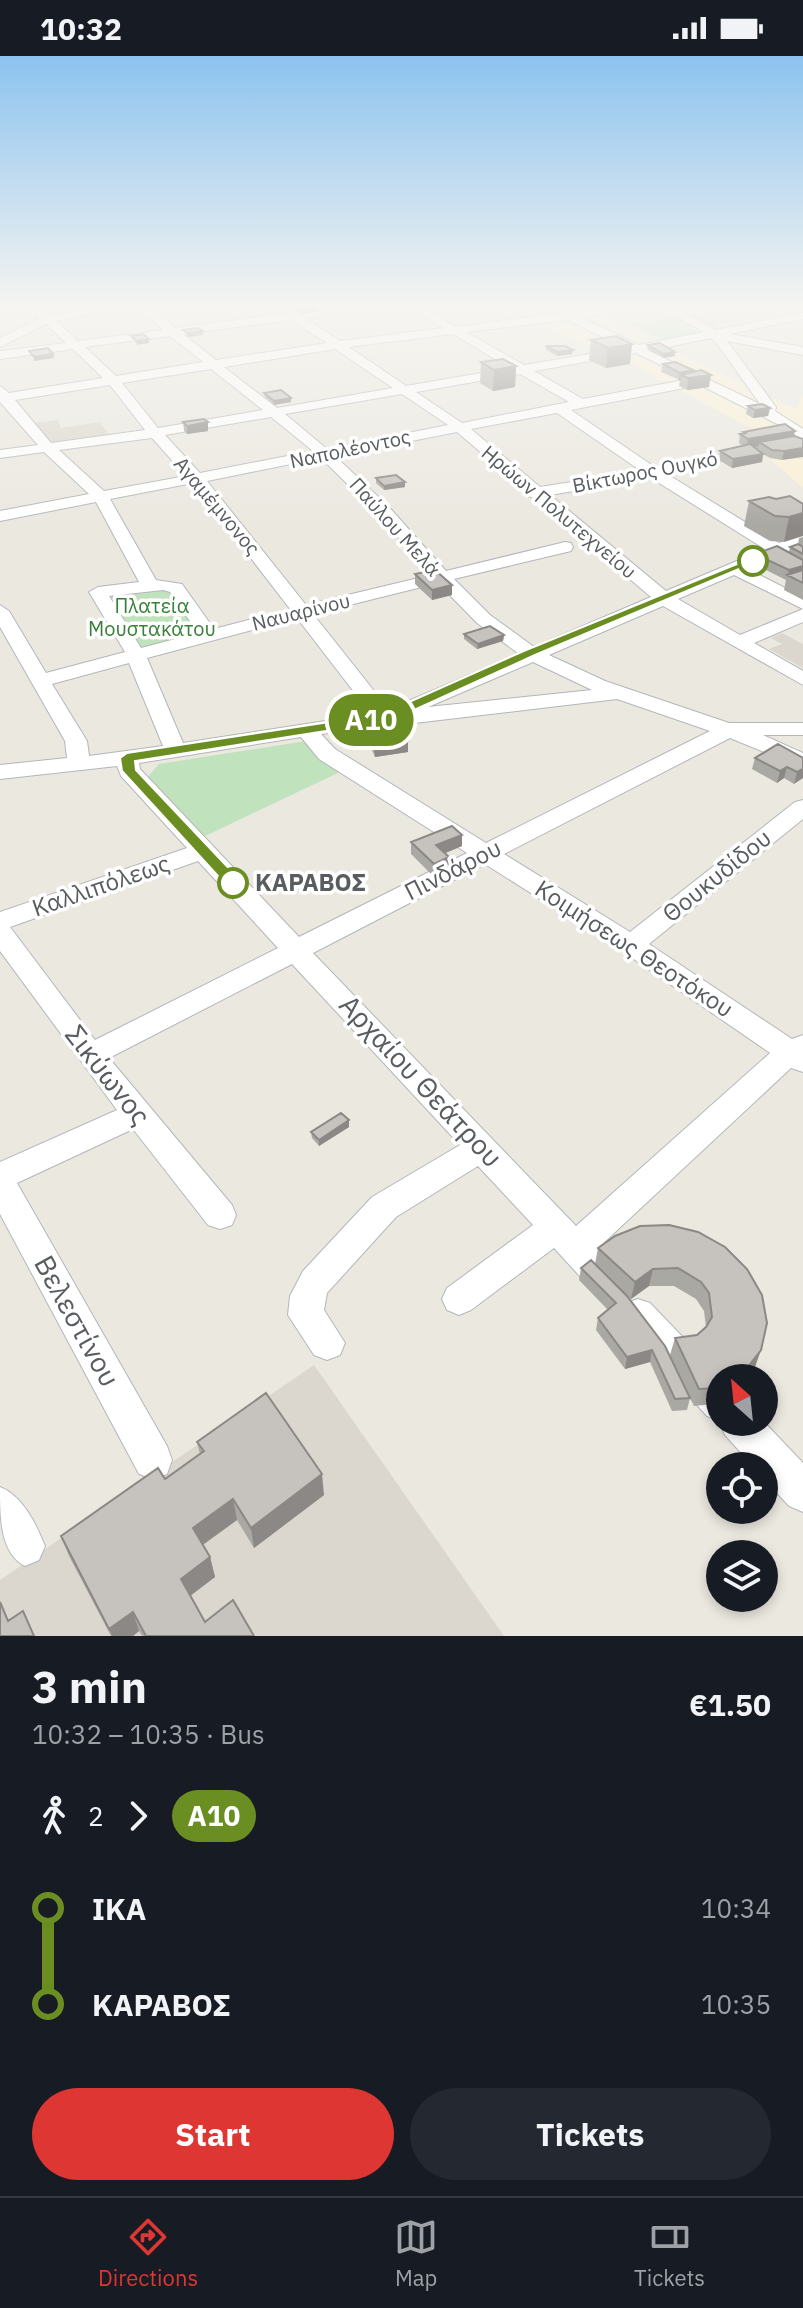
<!DOCTYPE html>
<html lang="en">
<head>
<meta charset="utf-8">
<style>
	body { margin:0; font-family:"IBM Plex Sans",sans-serif; background:#242831; color:#f1f3f6; height:100vh; display:flex; flex-direction:column; font-size:30px; white-space:nowrap }
	* { box-sizing:border-box; margin:0 }
	p { font-size:26px; color:#9ea1a6 }
	.icon { flex:none; width:44px; height:44px; fill:none; stroke:currentColor; stroke-width:2; stroke-linecap:round; stroke-linejoin:round }
	.map { position:relative; height:1580px; overflow:hidden }
	.sheet { display:flex; flex-direction:column; background:#171b24; flex:1 }
	.sheet>* { flex:none }
	.badge { padding:0 16px; border-radius:26px; font-size:28px; line-height:52px }
	.needle { width:52px; rotate:333deg }
	.buttons { position:absolute; left:706px; top:1308px; display:grid; gap:16px }
	.buttons a { display:grid; place-items:center; width:72px; height:72px; border-radius:50%; background:#171b24; box-shadow:0 4px 12px #0003; font-size:40px }
	.map>.badge { position:absolute; translate:-50% -50%; box-shadow:0 0 0 4px #fff }
	.legs { display:flex; align-items:center; gap:12px; height:88px; padding:0 32px; font-size:26px }
	.legs p { margin-inline-start:auto }
	.summary { display:flex; align-items:center; justify-content:space-between; height:136px; padding:0 32px }
	h1 { font-size:44px; font-weight:700; line-height:60px }
	.primary-button { display:flex; gap:16px; margin-top:auto; padding:16px 32px }
	.primary-button a { flex:1; height:92px; border-radius:48px; background:#de3633; color:#fff; font-size:32px; font-weight:700; line-height:92px; text-align:center }
	.primary-button a+a { background:#242831; color:#f1f3f6 }
	ul { padding:0 32px; list-style:none }
	li { display:flex; align-items:center; gap:28px; height:96px; font-size:30px }
	li i { display:grid; place-items:center; width:12px; height:100%; margin:0 10px; background:currentColor }
	li i::after { content:''; width:20px; height:20px; margin:-10px; border:6px solid; border-radius:50%; background:#171b24 }
	li p { margin-inline-start:auto }
	li:first-child i { background:linear-gradient(#0000 50%,currentColor 0) }
	li:last-child i { background:linear-gradient(currentColor 50%,#0000 0) }
	.status { display:flex; justify-content:space-between; align-items:center; height:56px; padding:0 40px; background:#171b24; direction:ltr }
	.status svg { height:22px; fill:currentColor }
	.tabs { display:flex; justify-content:space-around; align-items:center; height:112px; border-top:2px solid #363941; background:#171b24; font-size:22px; color:#9ea1a6 }
	.tabs a { display:grid; justify-items:center; gap:4px }
	.tabs .current { color:#de3633 }
	.map>svg:first-child { display:block }
</style>
</head>
<body>
<div class="status"><b>10:32</b><svg viewBox="0 0 49 12"><path d="M0 12V9h3v3zM5 12V6h3v6zM10 12V3h3v9zM15 12V0h3v12zM26 1h20v11H26zM47 4h2v5h-2z"/></svg></div>
<div class="map">
<svg width="803" height="1580" viewBox="0 0 803 1580">
	<rect width="100%" height="100%" fill="#ebe8e0"/>
	<path fill="#fbf0d5" d="M511 251H583L796 353 803 339V432L756 391 752 373 606 294 598 295Z"/>
	<path fill="#dbd7ce" d="M748 251H766L779 258 711 270 688 257Z
		M58 364 61 372 100 366 108 378 53 386 45 382 34 367Z
		M782 577 803 588V612L769 593 782 588 771 582Z
		M314 1309 504 1580H0V1524Z"/>
	<path fill="#c0e2bd" d="M676 261 693 269 687 272 701 277 664 284 629 268Z
		M160 533 176 535 201 578 137 593 107 538Z
		M306 685 316 701 342 715 203 781 146 723 159 708Z"/>
	<g fill="none" stroke-linecap="round" stroke-linejoin="round">
		<defs>
			<path id="minor" d="M17 251 16 253 0 259V252Z
				M30 251H42L50 259 95 251H120L56 265 78 285 163 274 138 251H150L175 272 284 258 276 251H289L296 256 366 251 305 262 340 285 443 272 409 251H422L456 271 567 256 646 251 582 262 639 289 704 276 659 251H673L716 274 803 257V263L730 278 803 291V299L727 285 776 351 775 355 803 373V385L789 374 700 329 571 354 656 412 754 391V397L667 418 779 487 803 478V489L748 513 803 541V553L734 519 678 543 740 579 803 553V566L754 587 803 615V629L663 550 549 599 605 625 729 667H803V679H763L803 697V712L730 682 504 798 630 876 795 746 803 744V763L649 888 792 983 803 979V1016L791 1012 598 1192 622 1218 627 1229 622 1240 610 1245 598 1240 554 1192 471 1254 459 1259 447 1254 442 1243 447 1232 533 1169 478 1110 396 1161 327 1237 324 1254 345 1287 340 1299 327 1304 314 1299 288 1259 290 1240 303 1215 372 1141 460 1089 292 908 109 1002 232 1149 236 1159 232 1169 220 1173 208 1169 133 1073 17 1127 167 1390 172 1404 167 1418 153 1423 139 1418 0 1158V1106L117 1054 0 895V856L187 792 121 720 117 710 0 723V709L67 702 65 685 0 571V549L9 555 46 617 125 596 89 536 98 531 139 526 96 446 0 465V455L89 438 44 396 0 402V394L38 389 0 346V330L9 337 103 322 73 293 0 303V295L66 287 46 268 0 291V282L40 262ZM292 264 327 287 216 304 183 278ZM568 264 625 292 524 309 466 276ZM453 278 510 312 406 330 349 291ZM170 280 203 306 116 320 85 291ZM711 282 718 289 760 348 649 295ZM335 293 393 332 277 352 224 311ZM636 297 689 323 583 343 534 315ZM211 313 263 354 158 372 122 327ZM520 318 569 346 462 367 416 336ZM110 329 145 374 51 387 15 344ZM402 338 448 369 327 393 285 358ZM557 357 641 415 540 431 471 373ZM271 361 313 395 200 417 165 379ZM457 376 526 435 528 440 534 442 651 541 534 591 490 559 454 523 571 495 573 491 571 487 565 486 446 515 389 451 335 400ZM152 382 186 420 104 435 59 394ZM321 402 378 458 431 519 306 549 207 425ZM651 422 765 493 666 535 550 439ZM193 427 290 553 214 573 182 528 156 524 110 443ZM438 527 477 567 519 598 399 649 397 654 390 655 313 558ZM163 534 170 536 198 577 141 592 109 540ZM297 562 371 658 183 687 147 602ZM533 606 592 634 428 651ZM129 607 163 690 89 700 87 685 52 628ZM617 643 710 675 486 787 335 693 321 678ZM301 681 319 703 467 797 299 881 140 713 139 707ZM198 805 278 892 95 984 10 871ZM485 808 622 895 770 997 576 1170 313 897Z
				M638 1243 650 1247 722 1322 720 1366H764L803 1407V1456L789 1450 764 1423V1410H753L725 1379 719 1365 707 1360 626 1271 620 1259 626 1247Z
				M0 1431C23 1440 36 1468 45 1490L39 1504 25 1510C0 1497 0 1462 0 1431Z"/>
		</defs>
		<use href="#minor" stroke="#b3b6ba" stroke-width="2"/>
		<use href="#minor" fill="#fff" fill-rule="evenodd"/>
	</g>
	<path fill="#aaa8a3" d="M591 284 632 288 630 308 606 312 589 304Z
		M648 289 675 296V300L663 302 647 293Z
		M546 290 572 298 557 300 546 294Z
		M481 306 516 310 515 331 493 335 480 327Z
		M663 308 692 316 709 331 687 334 679 330 680 324 661 316Z
		M264 337 291 342V346L274 349 265 341Z
		M748 350 770 352 768 360 753 362 746 358Z
		M183 366 208 375 187 378 184 375Z
		M795 375 782 404 770 402 763 398 762 406 732 412 719 404 720 395 743 390 739 387 740 378H743L744 376Z
		M376 422 405 431 384 434 376 427Z
		M776 443 803 448 784 486 770 485 744 470 749 445Z
		M803 481V503L789 496 790 491 798 488 799 482Z
		M755 498 803 504V544L784 534 786 524 754 508Z
		M415 518 452 529V539L432 544 415 528Z
		M464 578 504 579 503 585 477 593 464 583Z
		M364 665 408 685V696L375 701 364 676Z
		M755 702H803L794 728 784 722 777 727 752 713Z
		M411 786 462 790 445 797 449 801V813L433 820 411 798Z
		M349 1071 319 1090 312 1082 311 1076Z
		M669 1169 755 1311 720 1322V1345L714 1348 694 1350 670 1299 675 1282 697 1279 706 1271 704 1255 696 1243 674 1230H649L631 1243 621 1234 690 1342 687 1354 672 1355 650 1306 625 1313 596 1274 598 1262 608 1254 579 1224 581 1212 595 1208 598 1192Z
		M197 1386 324 1439 254 1492 237 1464 203 1489 210 1501 215 1521 190 1540 205 1566 254 1580H142L139 1575 133 1580H111L69 1500 61 1480 165 1423 200 1398Z"/>
	<path fill="#8b8885" d="M318 252V256L300 258 299 254Z
		M203 275V279L188 281 187 277Z
		M149 283V287L137 289 136 285Z
		M632 288 630 308 606 312 608 292Z
		M573 294 572 298 557 300V296Z
		M675 296V300L663 302V298Z
		M53 298 54 302 34 305V301Z
		M516 310 515 331 493 335 494 314Z
		M693 314 691 322 711 319 709 331 687 334 688 322 681 319 680 324 678 325 680 317Z
		M291 342V346L274 349V345Z
		M770 352 768 360 753 362 755 354Z
		M208 366V375L187 378V370Z
		M795 375 793 384 759 386V390L747 392 748 383Z
		M803 392V401L782 404 784 395Z
		M763 398 762 406 732 412 733 403Z
		M405 426V431L384 434V430Z
		M803 457V480L784 486 789 461Z
		M803 510V519H788L789 514Z
		M452 529V539L432 544V534Z
		M504 579 503 585 477 593 478 588Z
		M408 685V696L375 701 374 690Z
		M787 711 784 722 777 727 780 715Z
		M803 713V722L794 728 797 716Z
		M462 779V790L436 801V789Z
		M449 801V813L433 820 434 808Z
		M349 1064V1071L319 1090V1084Z
		M653 1213 649 1230 631 1243 635 1226Z
		M652 1294 650 1306 625 1313 627 1301Z
		M761 1294 755 1311 747 1322H735Z
		M720 1331V1345L714 1348 719 1332Z
		M322 1418 324 1439 254 1492 251 1472Z
		M233 1443 237 1464 198 1492 193 1472Z
		M210 1501 215 1521 186 1543 181 1523Z
		M133 1556 139 1575 133 1580H112L109 1573Z"/>
	<path fill="#c6c3be" stroke="#8b8885" stroke-width="2" d="M295 251H317L318 252 299 254Z
		M198 272 203 275 187 277 183 274Z
		M143 278 149 283 136 285 131 280Z
		M616 280 632 288 608 292 591 284Z
		M660 287 675 296 663 298 648 289Z
		M546 290H565L573 294 557 296Z
		M48 292 53 298 34 301 29 295Z
		M503 303 516 310 494 314 481 306Z
		M675 306 693 314 680 317 663 308Z
		M701 314 711 319 688 322 681 319Z
		M281 334 291 342 274 345 264 337Z
		M762 348 770 352 755 354 748 350Z
		M204 363 208 366 187 370 183 366Z
		M785 368 795 375 748 383 740 378 747 377 744 376Z
		M794 380 803 383V392L784 395 772 394 759 386Z
		M750 388 763 398 733 403 720 395Z
		M396 419 405 426 384 430 376 422Z
		M790 440 803 448V457L789 461 775 460 749 445 769 441 776 443Z
		M798 488 803 491V498L790 491Z
		M777 490 803 504V510L789 514 755 498Z
		M435 514 452 529 432 534 415 518Z
		M803 514V527L787 519Z
		M490 570 504 579 478 588 464 578Z
		M397 660 408 685 374 690 364 665Z
		M778 688 803 702V713L797 716 787 711 780 715 755 702Z
		M452 770 462 779 436 789 449 801 434 808 411 786Z
		M341 1057 349 1064 319 1084 311 1076Z
		M669 1169 698 1176 725 1191 747 1213 762 1239 767 1267 761 1294 744 1316 735 1322H720L719 1332 699 1333 675 1282 697 1279 706 1271 712 1261 709 1237 701 1226 678 1212 653 1213 635 1226 598 1192 615 1180 640 1170Z
		M591 1204 627 1240 665 1290 690 1342 675 1343 652 1294 627 1301 598 1262 616 1247 581 1212Z
		M266 1337 322 1418 251 1472 233 1443 193 1472 210 1501 181 1523 205 1566 233 1544 254 1580H146L133 1556 109 1573 61 1480 158 1412 165 1423 204 1395 197 1386Z
		M0 1546 8 1565 23 1555 34 1580H0Z"/>
	<linearGradient id="sky" x2="0" y2="1"><stop stop-color="#8cc3ef"/><stop offset="0.53" stop-color="#f6f5f1"/><stop offset="1" stop-color="#f6f5f1" stop-opacity="0"/></linearGradient>
	<rect width="803" height="472" fill="url(#sky)"/>
	<path fill="#6b8e23" stroke="#fff" stroke-width="2" d="M749 503 758 505 535 599 390 665 135 705 136 714 239 823V831H228L122 715 120 702 127 697 382 658 526 594Z"/>
	<g fill="#fff" stroke="#6b8e23" stroke-width="4">
		<circle cx="753" cy="505" r="14"/>
		<circle cx="233" cy="827" r="14"/>
	</g>
	<g text-anchor="middle" stroke-width="7" stroke-linejoin="round" paint-order="stroke">
		<g font-size="20" fill="#595d60" stroke="#fff">
			<text transform="translate(350 393) rotate(-12)" y="7">Ναπολέοντος</text>
			<text transform="translate(645 416) rotate(-11)" y="7">Βίκτωρος Ουγκό</text>
			<text transform="translate(217 450) rotate(50)" y="7">Αγαμέμνονος</text>
			<text transform="translate(559 456) rotate(40)" y="7">Ηρώων Πολυτεχνείου</text>
			<text transform="translate(395 471) rotate(48)" y="7">Παύλου Μελά</text>
			<text transform="translate(301 556) rotate(-14)" y="7">Ναυαρίνου</text>
		</g>
		<g font-size="20" fill="#398038" stroke="#fff">
			<text x="152" y="557">Πλατεία<tspan x="152" dy="23">Μουστακάτου</tspan></text>
		</g>
		<g font-size="24" fill="#595d60" stroke="#fff">
			<text transform="translate(453 814) rotate(-27)" y="8">Πινδάρου</text>
			<text transform="translate(717 820) rotate(-39)" y="8">Θουκυδίδου</text>
			<text transform="translate(101 830) rotate(-19)" y="8">Καλλιπόλεως</text>
			<text transform="translate(634 893) rotate(33)" y="8">Κοιμήσεως Θεοτόκου</text>
		</g>
		<g font-size="24" font-weight="bold" fill="#595d60" stroke="#fff" text-anchor="start">
			<text x="255" y="835">ΚΑΡΑΒΟΣ</text>
		</g>
		<g font-size="28" fill="#595d60" stroke="#fff">
			<text transform="translate(108 1019) rotate(52)" y="10">Σικύωνος</text>
			<text transform="translate(421 1025) rotate(47)" y="10">Αρχαίου Θεάτρου</text>
			<text transform="translate(77 1265) rotate(61)" y="10">Βελεστίνου</text>
		</g>
	</g>
</svg>
<div class="buttons">
<a><svg class="needle" viewBox="-14 -14 28 28"><path d="M0-13l5 13h-10z" fill="#e53935"/><path d="M0 13l5-13h-10z" fill="#9ea1a6"/></svg></a>
<a><svg class="icon" aria-label="locate" viewBox="0 0 24 24"><circle cx="12" cy="12" r="6"/><path d="M12 2v4M12 18v4M2 12h4M18 12h4"/></svg></a>
<a><svg class="icon" aria-label="layers" viewBox="0 0 24 24"><path d="M12 4l9 5-9 5-9-5zM3 14l9 5 9-5"/></svg></a>
</div>
<b class="badge" style="left:371px;top:664px;background:#6b8e23;color:#fff">Α10</b>
</div>
<section class="sheet">
<div class="summary"><div><h1>3 min</h1><p>10:32 – 10:35 · Bus</p></div><b>€1.50</b></div>
<div class="legs"><svg class="icon" aria-label="walk" viewBox="0 0 24 24"><circle cx="13" cy="4" r="2"/><path d="M13 8l-2 6 4 7M11 14l-3 7M7 12l3-4h3l4 4"/></svg>2<svg class="icon" aria-label="forward" viewBox="0 0 24 24"><path d="M9 5l7 7-7 7"/></svg><b class="badge" style="background:#6b8e23;color:#fff">Α10</b></div>
<ul>
<li><i style="color:#6b8e23"></i><b>ΙΚΑ</b><p>10:34</p></li>
<li><i style="color:#6b8e23"></i><b>ΚΑΡΑΒΟΣ</b><p>10:35</p></li>
</ul>
<div class="primary-button"><a>Start</a><a>Tickets</a></div>
</section>
<nav class="tabs">
<a class="current"><svg class="icon" aria-label="directions" viewBox="0 0 24 24"><path d="M12 3l9 9-9 9-9-9zM9 14v-3h6M13 9l2 2-2 2"/></svg>Directions</a>
<a><svg class="icon" aria-label="map" viewBox="0 0 24 24"><path d="M3 6l6-2 6 2 6-2v14l-6 2-6-2-6 2zM9 4v14M15 6v14"/></svg>Map</a>
<a><svg class="icon" aria-label="tickets" viewBox="0 0 24 24"><path d="M3 7h18v10H3zM15 7v10"/></svg>Tickets</a>
</nav>
</body>
</html>
